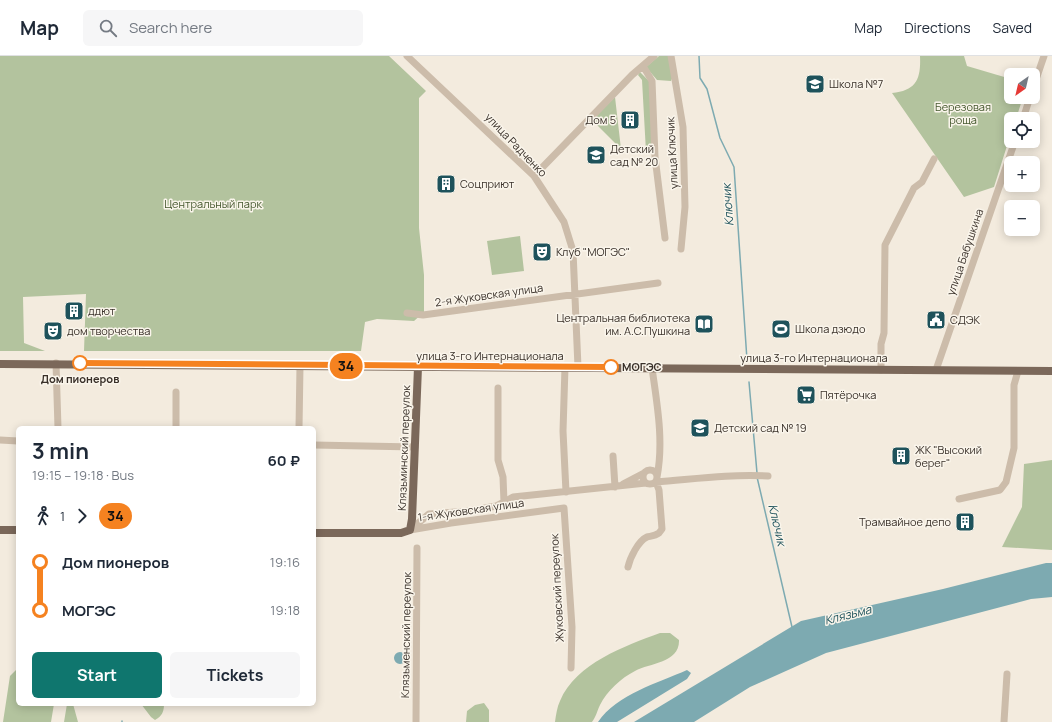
<!DOCTYPE html>
<html lang="en">
<head>
<meta charset="utf-8">
<style>
	body { margin:0; font-family:Manrope,sans-serif; background:#f6f6f7; color:#1f2937; height:100vh; display:flex; flex-direction:column; font-size:15px; white-space:nowrap }
	* { box-sizing:border-box; margin:0 }
	p { font-size:13px; color:#747a83 }
	.icon { flex:none; width:22px; height:22px; fill:none; stroke:currentColor; stroke-width:2; stroke-linecap:round; stroke-linejoin:round }
	.map { position:relative; flex:1; overflow:hidden }
	.sheet { position:absolute; left:16px; top:370px; width:300px; height:280px; display:flex; flex-direction:column; background:#fff; border-radius:6px; box-shadow:0 2px 10px #0003 }
	.sheet>* { flex:none }
	.badge { padding:0 8px; border-radius:13px; font-size:14px; line-height:26px }
	.needle { width:26px; rotate:214deg }
	.controls { position:absolute; left:1004px; top:12px; display:grid; gap:8px }
	.controls a { display:grid; place-items:center; width:36px; height:36px; border-radius:6px; background:#fff; box-shadow:0 2px 10px #0003; font-size:20px }
	.map>.badge { position:absolute; translate:-50% -50%; box-shadow:0 0 0 2px #fff }
	.legs { display:flex; align-items:center; gap:6px; height:44px; padding:0 16px; font-size:13px }
	.legs p { margin-inline-start:auto }
	.overview { display:flex; align-items:center; justify-content:space-between; height:68px; padding:0 16px }
	h1 { font-size:22px; font-weight:700; line-height:30px }
	.button { display:flex; gap:8px; margin-top:auto; padding:8px 16px }
	.button a { flex:1; height:46px; border-radius:6px; background:#0f766e; color:#fff; font-size:16px; font-weight:700; line-height:46px; text-align:center }
	.button a+a { background:#f6f6f7; color:#1f2937 }
	ul { padding:0 16px; list-style:none }
	li { display:flex; align-items:center; gap:14px; height:48px; font-size:15px }
	li i { display:grid; place-items:center; width:6px; height:100%; margin:0 5px; background:currentColor }
	li i::after { content:''; width:10px; height:10px; margin:-5px; border:3px solid; border-radius:50%; background:#fff }
	li p { margin-inline-start:auto }
	li:first-child i { background:linear-gradient(#0000 50%,currentColor 0) }
	li:last-child i { background:linear-gradient(currentColor 50%,#0000 0) }
	header { display:flex; align-items:center; gap:24px; box-sizing:border-box; height:56px; padding:0 20px; background:#fff; border-bottom:1px solid #e0e1e3 }
	header strong { font-size:19px }
	nav { display:flex; gap:22px; margin-inline-start:auto; font-size:14px }
	.search { width:280px; height:36px; background:#f6f6f7; display:flex; align-items:center; gap:10px; box-sizing:border-box; padding:0 14px; border-radius:6px; color:#747a83; font-size:15px }
	.map>svg:first-child { display:block }
</style>
</head>
<body>
<header>
<strong>Map</strong>
<div class="search"><svg class="icon" aria-label="search" viewBox="0 0 24 24"><circle cx="10" cy="10" r="6"/><path d="M15 15l6 6"/></svg>Search here</div>
<nav><a>Map</a><a>Directions</a><a>Saved</a></nav>
</header>
<div class="map">
<svg width="1052" height="666" viewBox="0 0 1052 666">
	<rect width="100%" height="100%" fill="#f3ebde"/>
	<path fill="#b3c39e" d="M0 0H389L426 35 419 42V172L424 219V256L414 265 377 263 365 266 361 295H84L86 238 23 241 24 287 45 295H0Z
		M659 0H669L673 20 671 25 657 24 646 11Z
		M920 0H964L967 10 1011 23V41H1023L1016 63H1011V77L994 131 964 141 892 37C917 35 921 22 920 0Z
		M640 16 649 25 653 95 646 96 642 24 638 19Z
		M615 41 621 93 592 64Z
		M520 180 524 215 492 219 487 185Z
		M1052 404V494L1002 491 1022 451 1024 408Z
		M660 577H670L679 584C680 607 650 607 635 615 621 622 607 635 600 649 597 655 596 661 592 666H555C556 659 557 651 560 645 576 607 625 590 660 577Z
		M18 612V648H54L51 666H3L10 620Z
		M484 647 489 654V666H466L467 655 475 649Z
		M67 648H73L78 666H64Z
		M141 648H164C164 656 162 660 155 664L151 661Z"/>
	<path fill="#7daab1" d="M1046 507H1052V541L1031 543 826 597 750 631 694 666H634L801 565 943 533Z
		M394 602a6 6 0 1 1 12 0a6 6 0 1 1-12 0Z
		M687 614 691 617 687 623 617 666H598C617 638 658 627 687 614Z"/>
	<g fill="none" stroke-linecap="round" stroke-linejoin="round">
		<path stroke="#7daab1" stroke-width="1.5" d="M699 0 700 22 707 33 720 82 734 111 747 304
			M749 326 757 417
			M757 421 792 571
			M122 666V665"/>
		<path stroke="#ccbcaa" stroke-width="7" d="M407 0 534 120 564 166 573 195 578 311
			M671 0 683 71 685 151 681 193
			M643 10 652 25 655 101 665 182
			M1033 32 1044 0
			M1023 63 1030 41
			M534 120 632 19 654 0
			M407 257 423 259 658 227
			M56 307 58 372
			M565 311 563 375 566 436
			M652 312C657 348 664 385 657 421
			M881 314V288L884 277 885 189 914 132 922 126 934 103
			M936 314 1015 85
			M498 332V404L503 421 504 446
			M176 372V336
			M299 372 300 310
			M0 384 18 385
			M314 389 415 391
			M613 400 615 431
			M643 421a7 7 0 1 1 14 0a7 7 0 1 1-14 0Z
			M623 428 644 417
			M959 443 1000 434 1006 426 1014 392V329L1018 315
			M410 474 451 467 564 452 572 571 571 612
			M410 474 429 458 469 455 496 450 513 441 646 427
			M628 511C630 502 638 485 647 481 651 480 655 480 659 477L662 473 659 434 656 426C695 423 728 418 768 420
			M416 666 417 492
			M1004 666 1007 618"/>
		<path stroke="#7b685a" stroke-width="8" d="M0 308 1052 315
			M0 474H18
			M314 477H401L410 474 412 463 418 311"/>
	</g>
	<g fill="none" stroke-linecap="round" stroke-linejoin="round">
		<defs>
			<path id="line-1" d="M80 307 611 311"/>
		</defs>
		<use href="#line-1" stroke="#fff" stroke-width="9"/>
		<use href="#line-1" stroke="#f58220" stroke-width="6"/>
	</g>
	<defs>
		<symbol id="school-square" viewBox="-11 -11 22 22"><rect x="-9" y="-9" width="18" height="18" rx="4" fill="#1e525b" stroke="#faf5eb"/><path d="M0-5L7-2L0 1L-7-2ZM-4 1L0 2.5L4 1V4Q0 6-4 4Z" fill="#fff"/></symbol>
		<symbol id="building-square" viewBox="-11 -11 22 22"><rect x="-9" y="-9" width="18" height="18" rx="4" fill="#1e525b" stroke="#faf5eb"/><path d="M-4-6H4V6H1V3H-1V6H-4ZM-2.5-4.3h1.7v1.8h-1.7ZM.8-4.3h1.7v1.8H.8ZM-2.5-1h1.7V.8h-1.7ZM.8-1h1.7V.8H.8Z" fill="#fff"/></symbol>
		<symbol id="theatre-square" viewBox="-11 -11 22 22"><rect x="-9" y="-9" width="18" height="18" rx="4" fill="#1e525b" stroke="#faf5eb"/><path d="M-5-5.5Q0-4 5-5.5V0Q5 5 0 6Q-5 5-5 0ZM-3.3-2.5H-1v1.5H-3.3ZM1-2.5H3.3v1.5H1ZM-2.8 1Q0 5.5 2.8 1Z" fill="#fff"/></symbol>
		<symbol id="civic-square" viewBox="-11 -11 22 22"><rect x="-9" y="-9" width="18" height="18" rx="4" fill="#1e525b" stroke="#faf5eb"/><path d="M-.6-6.5H3V-4.5H.6V-3L4-1V1h2V6H-6V1h2V-1L-.6-3ZM-1.2 2.5V6h2.4V2.5Z" fill="#fff"/></symbol>
		<symbol id="library-square" viewBox="-11 -11 22 22"><rect x="-9" y="-9" width="18" height="18" rx="4" fill="#1e525b" stroke="#faf5eb"/><path d="M-6-4Q-3-5.5-.7-3.5V5Q-3 3-6 4ZM6-4Q3-5.5 .7-3.5V5Q3 3 6 4Z" fill="#fff"/></symbol>
		<symbol id="stadium-square" viewBox="-11 -11 22 22"><rect x="-9" y="-9" width="18" height="18" rx="4" fill="#1e525b" stroke="#faf5eb"/><path d="M0-5a6.5 5 0 1 0 0 10a6.5 5 0 1 0 0-10ZM-3.5-1.8h7v3.6h-7Z" fill="#fff"/></symbol>
		<symbol id="supermarket-square" viewBox="-11 -11 22 22"><rect x="-9" y="-9" width="18" height="18" rx="4" fill="#1e525b" stroke="#faf5eb"/><path d="M-6-5.5h2.5l.6 2H6L4.5 2H-2.5L-4.4-4H-6ZM-1.5 3.2a1.3 1.3 0 1 0 .1 0ZM3 3.2a1.3 1.3 0 1 0 .1 0Z" fill="#fff"/></symbol>
	</defs>
	<g fill-rule="evenodd">
		<use href="#school-square" x="804" y="17" width="22" height="22"/>
		<use href="#building-square" x="619" y="53" width="22" height="22"/>
		<use href="#school-square" x="585" y="88" width="22" height="22"/>
		<use href="#building-square" x="435" y="117" width="22" height="22"/>
		<use href="#theatre-square" x="531" y="185" width="22" height="22"/>
		<use href="#building-square" x="63" y="244" width="22" height="22"/>
		<use href="#civic-square" x="925" y="253" width="22" height="22"/>
		<use href="#library-square" x="693" y="257" width="22" height="22"/>
		<use href="#stadium-square" x="770" y="262" width="22" height="22"/>
		<use href="#theatre-square" x="42" y="264" width="22" height="22"/>
		<use href="#supermarket-square" x="795" y="328" width="22" height="22"/>
		<use href="#school-square" x="689" y="361" width="22" height="22"/>
		<use href="#building-square" x="890" y="389" width="22" height="22"/>
		<use href="#building-square" x="954" y="455" width="22" height="22"/>
	</g>
	<g fill="#fff" stroke="#f58220" stroke-width="2">
		<circle cx="80" cy="307" r="7"/>
		<circle cx="611" cy="311" r="7"/>
	</g>
	<g text-anchor="middle" stroke-width="3" stroke-linejoin="round" paint-order="stroke">
		<g font-size="11" fill="#393029" stroke="#faf5eb" text-anchor="start">
			<text x="829" y="32">Школа №7</text>
			<text x="616" y="68" text-anchor="end">Дом 5</text>
			<text x="610" y="97">Детский<tspan x="610" dy="13">сад № 20</tspan></text>
			<text x="460" y="132">Соцприют</text>
			<text x="556" y="200">Клуб "МОГЭС"</text>
			<text x="88" y="259">ддют</text>
			<text x="690" y="266" text-anchor="end">Центральная библиотека<tspan x="690" dy="13">им. А.С.Пушкина</tspan></text>
			<text x="950" y="268">СДЭК</text>
			<text x="795" y="277">Школа дзюдо</text>
			<text x="67" y="279">дом творчества</text>
			<text x="820" y="343">Пятёрочка</text>
			<text x="714" y="376">Детский сад № 19</text>
			<text x="915" y="398">ЖК "Высокий<tspan x="915" dy="13">берег"</tspan></text>
			<text x="951" y="470" text-anchor="end">Трамвайное депо</text>
		</g>
		<g font-size="11" fill="#44572d" stroke="#faf5eb">
			<text x="963" y="55">Березовая<tspan x="963" dy="13">роща</tspan></text>
			<text x="213" y="152">Центральный парк</text>
		</g>
		<g font-size="11" fill="#393029" stroke="#faf5eb">
			<text transform="translate(516 89) rotate(46)" y="4">улица Радченко</text>
			<text transform="translate(672 97) rotate(-93)" y="4">улица Ключик</text>
			<text transform="translate(965 196) rotate(-71)" y="4">улица Бабушкина</text>
			<text transform="translate(489 239) rotate(-8)" y="4">2-я Жуковская улица</text>
			<text x="490" y="304">улица 3-го Интернационала</text>
			<text x="814" y="306">улица 3-го Интернационала</text>
			<text transform="translate(404 392) rotate(-88)" y="4">Клязьминский переулок</text>
			<text transform="translate(471 454) rotate(-8)" y="4">1-я Жуковская улица</text>
			<text transform="translate(557 532) rotate(-93)" y="4">Жуковский переулок</text>
			<text transform="translate(406 579) rotate(-89)" y="4">Клязьменский переулок</text>
		</g>
		<g font-size="11" font-weight="bold" fill="#393029" stroke="#faf5eb" text-anchor="start">
			<text x="622" y="315">МОГЭС</text>
			<text x="80" y="327" text-anchor="middle">Дом пионеров</text>
		</g>
		<g font-size="12" font-style="italic" fill="#1e525b" stroke="#faf5eb">
			<text transform="translate(728 149) rotate(-94)" y="4">Ключик</text>
			<text transform="translate(777 469) rotate(77)" y="4">Ключик</text>
			<text transform="translate(848 559) rotate(-14)" y="4">Клязьма</text>
		</g>
	</g>
</svg>
<div class="controls">
<a><svg class="needle" viewBox="-14 -14 28 28"><path d="M0-13l5 13h-10z" fill="#e53935"/><path d="M0 13l5-13h-10z" fill="#747a83"/></svg></a>
<a><svg class="icon" aria-label="locate" viewBox="0 0 24 24"><circle cx="12" cy="12" r="6"/><path d="M12 2v4M12 18v4M2 12h4M18 12h4"/></svg></a>
<a>+</a>
<a>−</a>
</div>
<b class="badge" style="left:346px;top:310px;background:#f58220;color:#111">34</b>
<section class="sheet">
<div class="overview"><div><h1>3 min</h1><p>19:15 – 19:18 · Bus</p></div><b>60 ₽</b></div>
<div class="legs"><svg class="icon" aria-label="walk" viewBox="0 0 24 24"><circle cx="13" cy="4" r="2"/><path d="M13 8l-2 6 4 7M11 14l-3 7M7 12l3-4h3l4 4"/></svg>1<svg class="icon" aria-label="forward" viewBox="0 0 24 24"><path d="M9 5l7 7-7 7"/></svg><b class="badge" style="background:#f58220;color:#111">34</b></div>
<ul>
<li><i style="color:#f58220"></i><b>Дом пионеров</b><p>19:16</p></li>
<li><i style="color:#f58220"></i><b>МОГЭС</b><p>19:18</p></li>
</ul>
<div class="button"><a>Start</a><a>Tickets</a></div>
</section>
</div>
</body>
</html>
